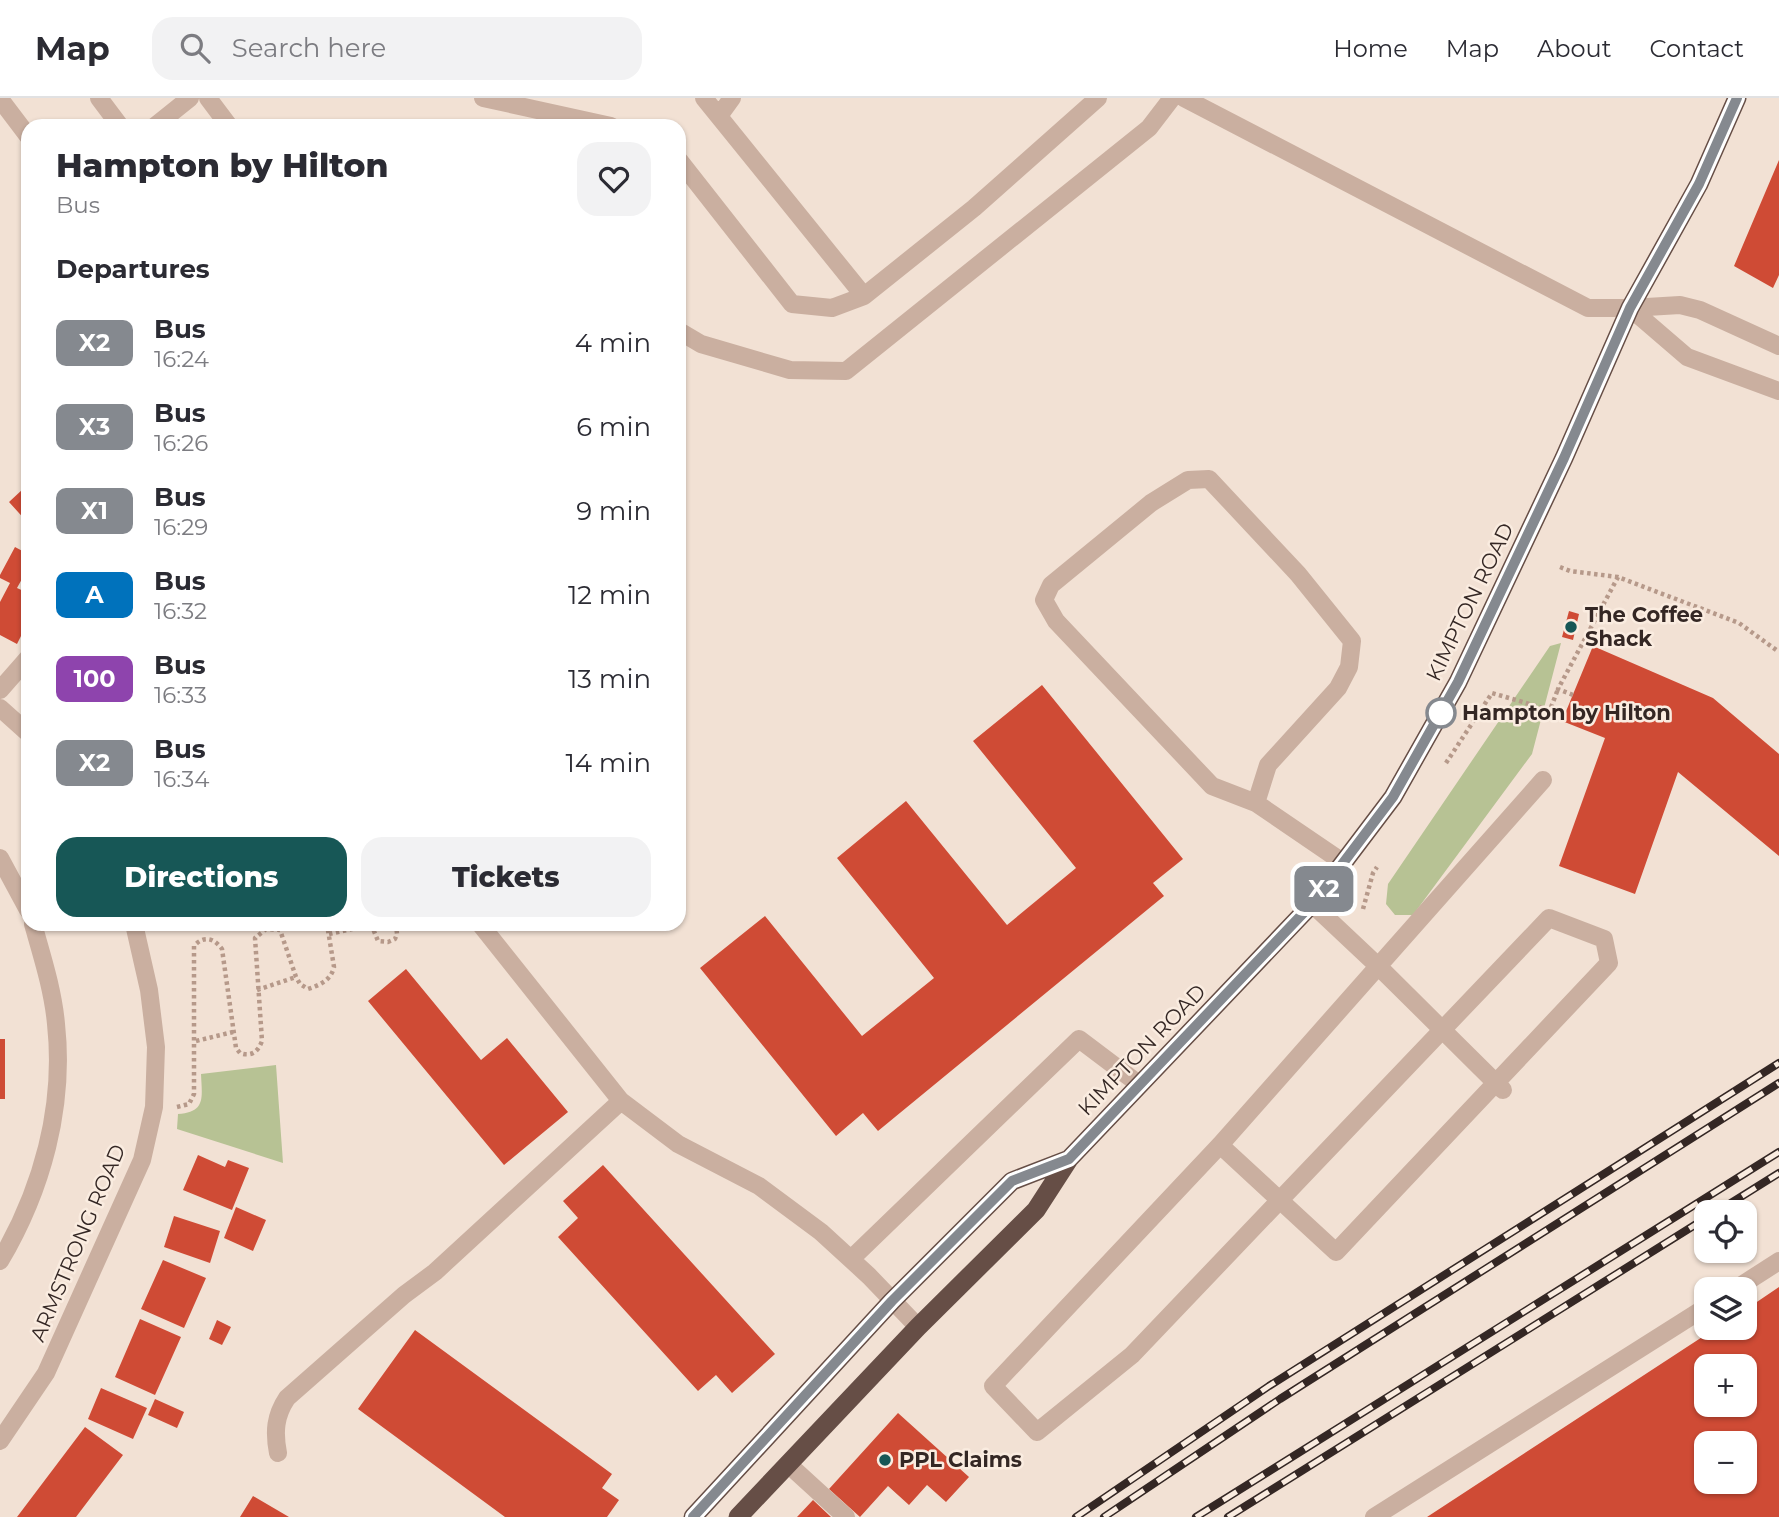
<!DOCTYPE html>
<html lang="en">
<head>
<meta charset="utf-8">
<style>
	body { margin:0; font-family:Montserrat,sans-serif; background:#f2f2f3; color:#2b2b33; height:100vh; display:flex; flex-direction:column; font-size:26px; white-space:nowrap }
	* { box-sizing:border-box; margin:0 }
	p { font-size:23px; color:#7c7c81 }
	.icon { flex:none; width:38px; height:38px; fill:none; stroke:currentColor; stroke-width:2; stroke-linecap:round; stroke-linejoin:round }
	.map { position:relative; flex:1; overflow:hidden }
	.side { position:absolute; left:21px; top:21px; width:665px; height:812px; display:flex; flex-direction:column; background:#fff; border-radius:21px; box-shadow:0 2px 5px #0004 }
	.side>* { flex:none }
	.badge { padding:0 14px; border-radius:10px; font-size:24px; line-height:46px }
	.fabs { position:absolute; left:1694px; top:1102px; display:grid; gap:14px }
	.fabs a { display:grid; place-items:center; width:63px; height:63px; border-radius:14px; background:#fff; box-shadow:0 2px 5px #0004; font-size:35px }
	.map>.badge { position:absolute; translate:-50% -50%; box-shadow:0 0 0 4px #fff }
	h2 { padding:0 35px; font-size:26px; line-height:63px }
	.round { display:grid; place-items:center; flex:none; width:74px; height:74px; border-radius:21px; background:#f2f2f3 }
	.summary { display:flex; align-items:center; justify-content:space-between; height:119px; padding:0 35px }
	h1 { font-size:33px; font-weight:800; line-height:52px }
	.action { display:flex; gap:14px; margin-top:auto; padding:14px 35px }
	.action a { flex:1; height:80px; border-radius:21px; background:#175756; color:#fff; font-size:28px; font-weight:800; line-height:80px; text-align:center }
	.action a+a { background:#f2f2f3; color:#2b2b33 }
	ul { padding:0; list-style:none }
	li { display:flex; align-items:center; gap:21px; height:84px; padding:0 35px }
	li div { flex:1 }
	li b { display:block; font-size:26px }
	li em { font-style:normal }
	li .badge { min-width:77px; font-weight:700; text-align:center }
	header { display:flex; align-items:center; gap:42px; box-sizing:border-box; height:98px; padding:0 35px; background:#fff; border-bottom:2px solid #e1e1e2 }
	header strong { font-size:33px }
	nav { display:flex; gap:38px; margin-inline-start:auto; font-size:24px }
	.search { width:490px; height:63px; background:#f2f2f3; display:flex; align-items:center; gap:18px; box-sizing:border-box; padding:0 24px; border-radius:21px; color:#7c7c81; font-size:26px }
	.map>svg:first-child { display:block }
</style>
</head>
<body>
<header>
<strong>Map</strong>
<div class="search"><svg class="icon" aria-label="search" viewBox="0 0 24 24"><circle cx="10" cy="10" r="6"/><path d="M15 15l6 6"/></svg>Search here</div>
<nav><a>Home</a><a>Map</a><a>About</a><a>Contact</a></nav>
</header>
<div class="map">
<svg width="1779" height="1419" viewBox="0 0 1779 1419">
	<rect width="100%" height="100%" fill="#f2e1d4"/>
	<path fill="#b7c294" d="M1561 545 1532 656 1413 817H1395L1386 806 1388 786 1550 548Z
		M276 967 283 1065 177 1031 178 1016C206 1014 202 1000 201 976Z"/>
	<path fill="#cf4b35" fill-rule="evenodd" d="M1779 62V177L1773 190 1734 168Z
		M23 391 28 397V425L9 404Z
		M15 449 28 456V470L17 490 28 495V524L17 546 0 537V504L10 485 0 480V477Z
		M1569 513 1579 516 1573 542 1562 539Z
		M1593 548 1713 600 1779 656V758L1678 674 1635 796 1559 768 1605 640 1562 623Z
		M1042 587 1183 761 1153 785 1164 798 878 1033 863 1015 836 1038 700 870 765 818 862 938 934 880 837 760 906 703 1007 827 1076 770 973 643Z
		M406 871 481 962 507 940 568 1014 504 1067 368 903Z
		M0 941H5V1001H0Z
		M198 1057 225 1069 228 1062 249 1070 232 1112 183 1092Z
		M603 1067 775 1256 732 1295 716 1277 698 1293 558 1139 578 1120 563 1103Z
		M236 1109 266 1122 253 1153 224 1140Z
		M174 1118 220 1133 210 1165 164 1149Z
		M163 1162 206 1180 184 1230 141 1211Z
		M1779 1189V1419H1427L1716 1230H1745V1212ZM1706 1269H1745V1307H1706ZM1706 1346H1745V1384H1706Z
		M140 1221 181 1239 155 1297 115 1279Z
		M217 1222 231 1229 222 1247 209 1241Z
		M415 1232 612 1376 602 1390 619 1402 607 1419H505L358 1311Z
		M101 1290 147 1310 133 1341 88 1321Z
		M155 1301 184 1314 177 1330 148 1317Z
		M898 1315 969 1379 946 1404 927 1387 909 1407 888 1388 860 1419 829 1391Z
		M85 1329 123 1357 76 1419H17Z
		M253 1398 289 1419H240Z
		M813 1402 831 1419H797Z"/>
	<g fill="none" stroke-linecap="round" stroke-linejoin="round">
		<path stroke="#b6998a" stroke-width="4.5" stroke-dasharray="3.5 3.5" stroke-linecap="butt" d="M1560 469 1570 473 1618 479 1739 525 1779 554
			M1573 597 1558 591 1618 479
			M1446 665 1492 595 1550 612 1558 591
			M1363 811 1373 775 1377 769
			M371 826 378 843 388 844 395 841 397 836 396 826
			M329 836 371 827
			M257 892 296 879
			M196 943 233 934
			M177 1009 189 1006 194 996V848C204 837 214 840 222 851L236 950 240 955C251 959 258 954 262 943L255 840 266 831 280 832 296 879 300 886 308 891C320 887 331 882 334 869L327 826"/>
		<path stroke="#caafa0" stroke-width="18" d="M99 0 120 28
			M208 0 229 28
			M483 0 611 28
			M704 0 864 198
			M1184 0 1588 210H1630L1680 207 1700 212 1779 248
			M0 1 28 38
			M719 18 732 0
			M155 28 190 0
			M679 62 792 206 832 210 864 198 974 110 1098 0
			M1630 210 1687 259 1779 293
			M679 233 701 246 790 272 846 273 1149 30 1172 0
			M0 592 28 560
			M1256 705 1268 667 1338 590 1349 569 1352 543 1298 476 1209 381 1188 382 1151 405 1051 487 1044 502 1056 523 1212 688 1256 705 1344 765
			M1312 806 1379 869 1503 992
			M480 826 621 1003 678 1046 759 1088 821 1134 869 1178 918 1229
			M1220 1047 1336 1154 1609 865 1604 841 1549 820 1132 1257 1037 1334 993 1288 1220 1047 1543 682
			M851 1161 1079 941 1140 987
			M1734 1192 1779 1163
			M278 1355C274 1334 275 1318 287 1300L404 1197 435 1174 621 1003
			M788 1366 846 1419
			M1374 1419 1706 1209"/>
		<path stroke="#caafa0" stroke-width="18" d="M0 610 28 635
			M0 760 28 812
			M0 1163C42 1092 65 1009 56 926 53 892 42 858 33 826
			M0 1343 46 1275 142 1062 154 1009 156 949 149 892 134 826"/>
		<path stroke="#664e46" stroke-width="19" d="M693 1419 892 1203 1012 1083 1069 1061
			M738 1419 918 1229 1036 1112 1069 1061 1312 806 1393 699 1458 584 1564 360 1630 210 1699 86 1737 0"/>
		<defs>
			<path id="rail" d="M1715 1115 1779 1075
				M1076 1419 1269 1288 1779 965
				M1104 1419 1280 1301 1779 985
				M1196 1419 1779 1054
				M1228 1419 1706 1120"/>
		</defs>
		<use href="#rail" stroke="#342724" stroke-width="8"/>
		<use href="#rail" stroke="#faece0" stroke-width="5" stroke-dasharray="16" stroke-linecap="butt"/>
	</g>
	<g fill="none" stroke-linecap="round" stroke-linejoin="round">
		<defs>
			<path id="line" d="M693 1419 892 1203 1012 1083 1069 1061 1312 806 1393 699 1458 584 1564 360 1630 210 1699 86 1737 0"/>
		</defs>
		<use href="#line" stroke="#fff" stroke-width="16"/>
		<use href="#line" stroke="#85898f" stroke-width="10"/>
	</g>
	<g fill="#175756" stroke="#faece0" stroke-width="2.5">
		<circle cx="1571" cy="529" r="7"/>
		<circle cx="885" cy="1362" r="7"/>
	</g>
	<circle fill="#fff" stroke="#85898f" stroke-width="3.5" cx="1441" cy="615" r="14"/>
	<g text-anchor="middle" stroke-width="5" stroke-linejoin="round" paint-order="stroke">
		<g font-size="21" fill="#342724" stroke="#faece0">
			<text transform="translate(1470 504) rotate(-64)" y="7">KIMPTON ROAD</text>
			<text transform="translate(1142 952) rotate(-46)" y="7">KIMPTON ROAD</text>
			<text transform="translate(78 1145) rotate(-67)" y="7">ARMSTRONG ROAD</text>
		</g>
		<g font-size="21" font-weight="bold" fill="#342724" stroke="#faece0" text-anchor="start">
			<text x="1585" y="524">The Coffee<tspan x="1585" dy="24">Shack</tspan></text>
			<text x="899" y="1369">PPL Claims</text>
		</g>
		<g font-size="21" font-weight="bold" fill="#342724" stroke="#faece0" text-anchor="start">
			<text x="1462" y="622">Hampton by Hilton</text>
		</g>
	</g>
</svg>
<div class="fabs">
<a><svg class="icon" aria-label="locate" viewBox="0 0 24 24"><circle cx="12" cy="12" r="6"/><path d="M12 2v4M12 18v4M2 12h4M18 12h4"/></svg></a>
<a><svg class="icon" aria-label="layers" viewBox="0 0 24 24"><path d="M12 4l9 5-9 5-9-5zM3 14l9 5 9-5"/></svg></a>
<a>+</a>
<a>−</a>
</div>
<b class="badge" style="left:1324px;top:791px;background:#85898f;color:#fff">X2</b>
<section class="side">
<div class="summary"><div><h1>Hampton by Hilton</h1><p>Bus</p></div><a class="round"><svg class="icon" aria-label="heart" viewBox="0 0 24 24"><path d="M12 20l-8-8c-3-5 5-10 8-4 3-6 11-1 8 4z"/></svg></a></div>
<h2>Departures</h2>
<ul>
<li><span class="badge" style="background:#85898f;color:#fff">X2</span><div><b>Bus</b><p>16:24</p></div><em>4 min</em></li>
<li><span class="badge" style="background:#85898f;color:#fff">X3</span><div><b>Bus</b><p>16:26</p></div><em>6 min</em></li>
<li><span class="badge" style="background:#85898f;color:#fff">X1</span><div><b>Bus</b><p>16:29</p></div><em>9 min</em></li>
<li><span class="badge" style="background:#0072bc;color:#fff">A</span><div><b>Bus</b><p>16:32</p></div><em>12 min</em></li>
<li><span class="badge" style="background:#8e44ad;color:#fff">100</span><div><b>Bus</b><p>16:33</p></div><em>13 min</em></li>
<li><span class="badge" style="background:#85898f;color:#fff">X2</span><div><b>Bus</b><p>16:34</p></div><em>14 min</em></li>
</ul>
<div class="action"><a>Directions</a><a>Tickets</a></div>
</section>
</div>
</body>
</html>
